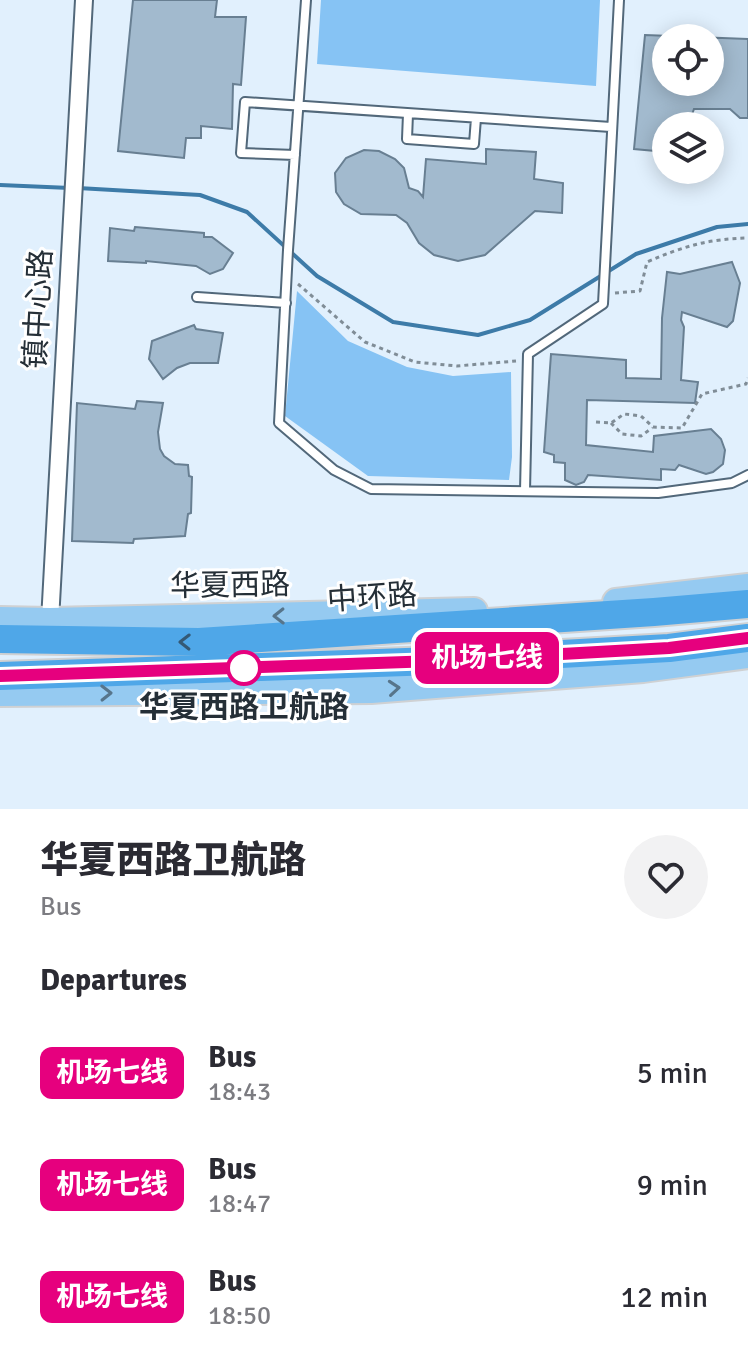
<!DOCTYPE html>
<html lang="en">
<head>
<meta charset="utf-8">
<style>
	body { margin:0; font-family:Signika,"Noto Sans SC",sans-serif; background:#f2f2f3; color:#2b2b33; height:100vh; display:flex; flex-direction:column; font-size:30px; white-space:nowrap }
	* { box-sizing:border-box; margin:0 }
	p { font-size:26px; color:#7c7c81 }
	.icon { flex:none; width:44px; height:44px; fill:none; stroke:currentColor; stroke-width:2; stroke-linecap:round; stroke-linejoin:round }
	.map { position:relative; height:809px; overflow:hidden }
	.details { display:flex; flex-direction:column; background:#fff; flex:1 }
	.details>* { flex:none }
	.badge { padding:0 16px; border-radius:12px; font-size:28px; line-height:52px }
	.controls { position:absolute; left:652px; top:24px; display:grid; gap:16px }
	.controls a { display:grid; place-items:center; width:72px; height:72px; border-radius:50%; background:#fff; box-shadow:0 4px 20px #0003; font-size:40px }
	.map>.badge { position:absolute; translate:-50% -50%; box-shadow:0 0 0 4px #fff }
	h2 { padding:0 40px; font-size:30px; line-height:72px }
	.round { display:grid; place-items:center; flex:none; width:84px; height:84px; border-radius:42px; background:#f2f2f3 }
	.overview { display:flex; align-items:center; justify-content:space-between; height:136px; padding:0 40px }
	h1 { font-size:38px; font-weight:800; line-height:60px }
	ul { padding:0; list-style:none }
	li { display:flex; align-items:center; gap:24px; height:112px; padding:0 40px }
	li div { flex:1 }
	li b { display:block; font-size:30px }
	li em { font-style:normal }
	li .badge { min-width:88px; font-weight:700; text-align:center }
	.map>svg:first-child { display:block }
</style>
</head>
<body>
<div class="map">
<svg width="748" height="809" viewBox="0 0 748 809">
	<rect width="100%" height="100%" fill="#e1f0fd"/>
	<path fill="#86c3f4" d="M321 0H600L596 86 317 64Z
		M297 291 348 341 407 367 453 376 511 372 512 457 509 480 368 476 285 416Z"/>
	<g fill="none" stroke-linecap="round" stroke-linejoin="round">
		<path stroke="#3d7ba8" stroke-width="4" d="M0 185 70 188
			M78 188 200 195 247 212 317 276 393 322 478 335 530 320 636 254 717 227 748 224"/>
	</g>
	<path fill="#a2bace" stroke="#687f92" stroke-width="2" fill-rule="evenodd" d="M133 0H217L215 17H246L241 85 233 84 232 129 201 126V138H186L184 158 118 151Z
		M645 35 748 39V118H740L730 109H694L690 120 679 123V126H666V152L634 149ZM666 38H710V82H666Z
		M486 149 536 152 534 179 563 183 562 213 535 211 485 255 458 261 434 255 419 243 407 223 396 215 361 214 344 204 336 192 335 173 346 158 364 150 379 151 395 159 404 168 409 188 418 191 423 197 426 159 486 164Z
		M135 227 204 233V237H212L233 253 223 269 210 274 196 266 146 261V263L108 261 110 228 134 231Z
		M732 262 740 283 733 321 727 327 682 312 681 320 684 327 681 380 698 382 695 403 587 400 586 445 653 452 654 436 711 429 721 439 725 450 723 464 713 472 706 474 679 465 675 470 661 469V480L588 475 584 482 576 485 565 480V463L554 462V455L544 452 551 354 626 360V378L661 379 662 318 667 272 680 274Z
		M194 325 196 329 223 333 218 363H190L177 368 163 379 149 359 152 341Z
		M137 401 163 403 158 432 160 449 164 456 175 464 188 465 189 476 192 477 191 513 188 514 185 536 134 539 133 543 72 541 77 403 135 409Z"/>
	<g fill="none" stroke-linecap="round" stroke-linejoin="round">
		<defs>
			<path id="lane" d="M306 0 288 250 279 423 334 470 371 489 658 493 732 483 748 475
				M408 114 407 139 474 144 476 118
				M295 155 241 153 245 102 611 127
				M197 297 286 303
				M525 491 528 354 603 304 619 0"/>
			<path id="street" d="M50 621 84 0"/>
			<path id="primary" d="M616 602 748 587
				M0 620 50 621 474 611
				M0 693 371 690 643 669 748 655"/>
			<path id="highway" d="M0 639 199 642 654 612 748 604
				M0 676 435 661 669 648 748 638"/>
		</defs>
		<use href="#lane" stroke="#52687a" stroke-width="12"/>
		<use href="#street" stroke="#52687a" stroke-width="20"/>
		<use href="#primary" stroke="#cfd1d3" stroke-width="30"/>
		<use href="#highway" stroke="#cfd1d3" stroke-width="32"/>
		<path stroke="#808d97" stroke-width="3" stroke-dasharray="4 4" stroke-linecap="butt" d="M298 284 365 342 415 362 457 366 516 361
			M615 293 640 291 647 262C684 246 708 239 748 238
			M596 422 611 423 624 414 641 416 653 427 682 428 702 394 746 384 748 378
			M611 423 622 434 641 436 652 428"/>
		<use href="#lane" stroke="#fff" stroke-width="8"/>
		<use href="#street" stroke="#fff" stroke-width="16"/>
		<use href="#primary" stroke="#95caf1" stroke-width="26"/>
		<use href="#highway" stroke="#4fa7e8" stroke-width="28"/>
	</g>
	<defs><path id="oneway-chevron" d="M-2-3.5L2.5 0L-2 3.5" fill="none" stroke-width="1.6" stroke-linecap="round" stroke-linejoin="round" transform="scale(2)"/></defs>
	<g stroke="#57758b">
		<use href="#oneway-chevron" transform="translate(279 616) rotate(179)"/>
		<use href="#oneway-chevron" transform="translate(394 688) rotate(-5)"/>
		<use href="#oneway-chevron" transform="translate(106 693) rotate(-1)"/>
	</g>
	<use stroke="#345975" href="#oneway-chevron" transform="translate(185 642) rotate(-179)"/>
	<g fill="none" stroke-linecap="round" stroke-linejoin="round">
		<defs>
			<path id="line" d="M0 676 435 661 669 648 748 638"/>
		</defs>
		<use href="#line" stroke="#fff" stroke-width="18"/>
		<use href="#line" stroke="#e6007e" stroke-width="12"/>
	</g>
	<circle fill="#fff" stroke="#e6007e" stroke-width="4" cx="244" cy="668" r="16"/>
	<g text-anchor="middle" stroke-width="6" stroke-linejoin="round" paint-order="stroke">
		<g font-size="30" fill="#252f37" stroke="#fff">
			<text transform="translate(38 309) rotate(-87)" y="10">镇中心路</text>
			<text transform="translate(230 585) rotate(-1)" y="10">华夏西路</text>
			<text transform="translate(372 597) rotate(-4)" y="10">中环路</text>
		</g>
		<g font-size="30" font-weight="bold" fill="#252f37" stroke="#fff">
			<text x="244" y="717">华夏西路卫航路</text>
		</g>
	</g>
</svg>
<div class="controls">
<a><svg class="icon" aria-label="locate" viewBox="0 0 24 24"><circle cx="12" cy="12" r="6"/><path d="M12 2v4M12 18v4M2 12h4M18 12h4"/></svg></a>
<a><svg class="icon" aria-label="layers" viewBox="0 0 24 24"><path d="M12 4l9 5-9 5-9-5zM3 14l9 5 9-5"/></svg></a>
</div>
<b class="badge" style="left:487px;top:658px;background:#e6007e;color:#fff">机场七线</b>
</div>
<section class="details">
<div class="overview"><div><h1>华夏西路卫航路</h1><p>Bus</p></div><a class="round"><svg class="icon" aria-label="heart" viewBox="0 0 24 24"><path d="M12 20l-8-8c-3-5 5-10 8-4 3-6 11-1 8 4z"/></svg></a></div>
<h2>Departures</h2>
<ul>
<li><span class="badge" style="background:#e6007e;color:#fff">机场七线</span><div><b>Bus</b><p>18:43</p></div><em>5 min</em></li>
<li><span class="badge" style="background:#e6007e;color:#fff">机场七线</span><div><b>Bus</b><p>18:47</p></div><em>9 min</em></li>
<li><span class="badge" style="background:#e6007e;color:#fff">机场七线</span><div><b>Bus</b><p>18:50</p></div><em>12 min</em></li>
</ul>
</section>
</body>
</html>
